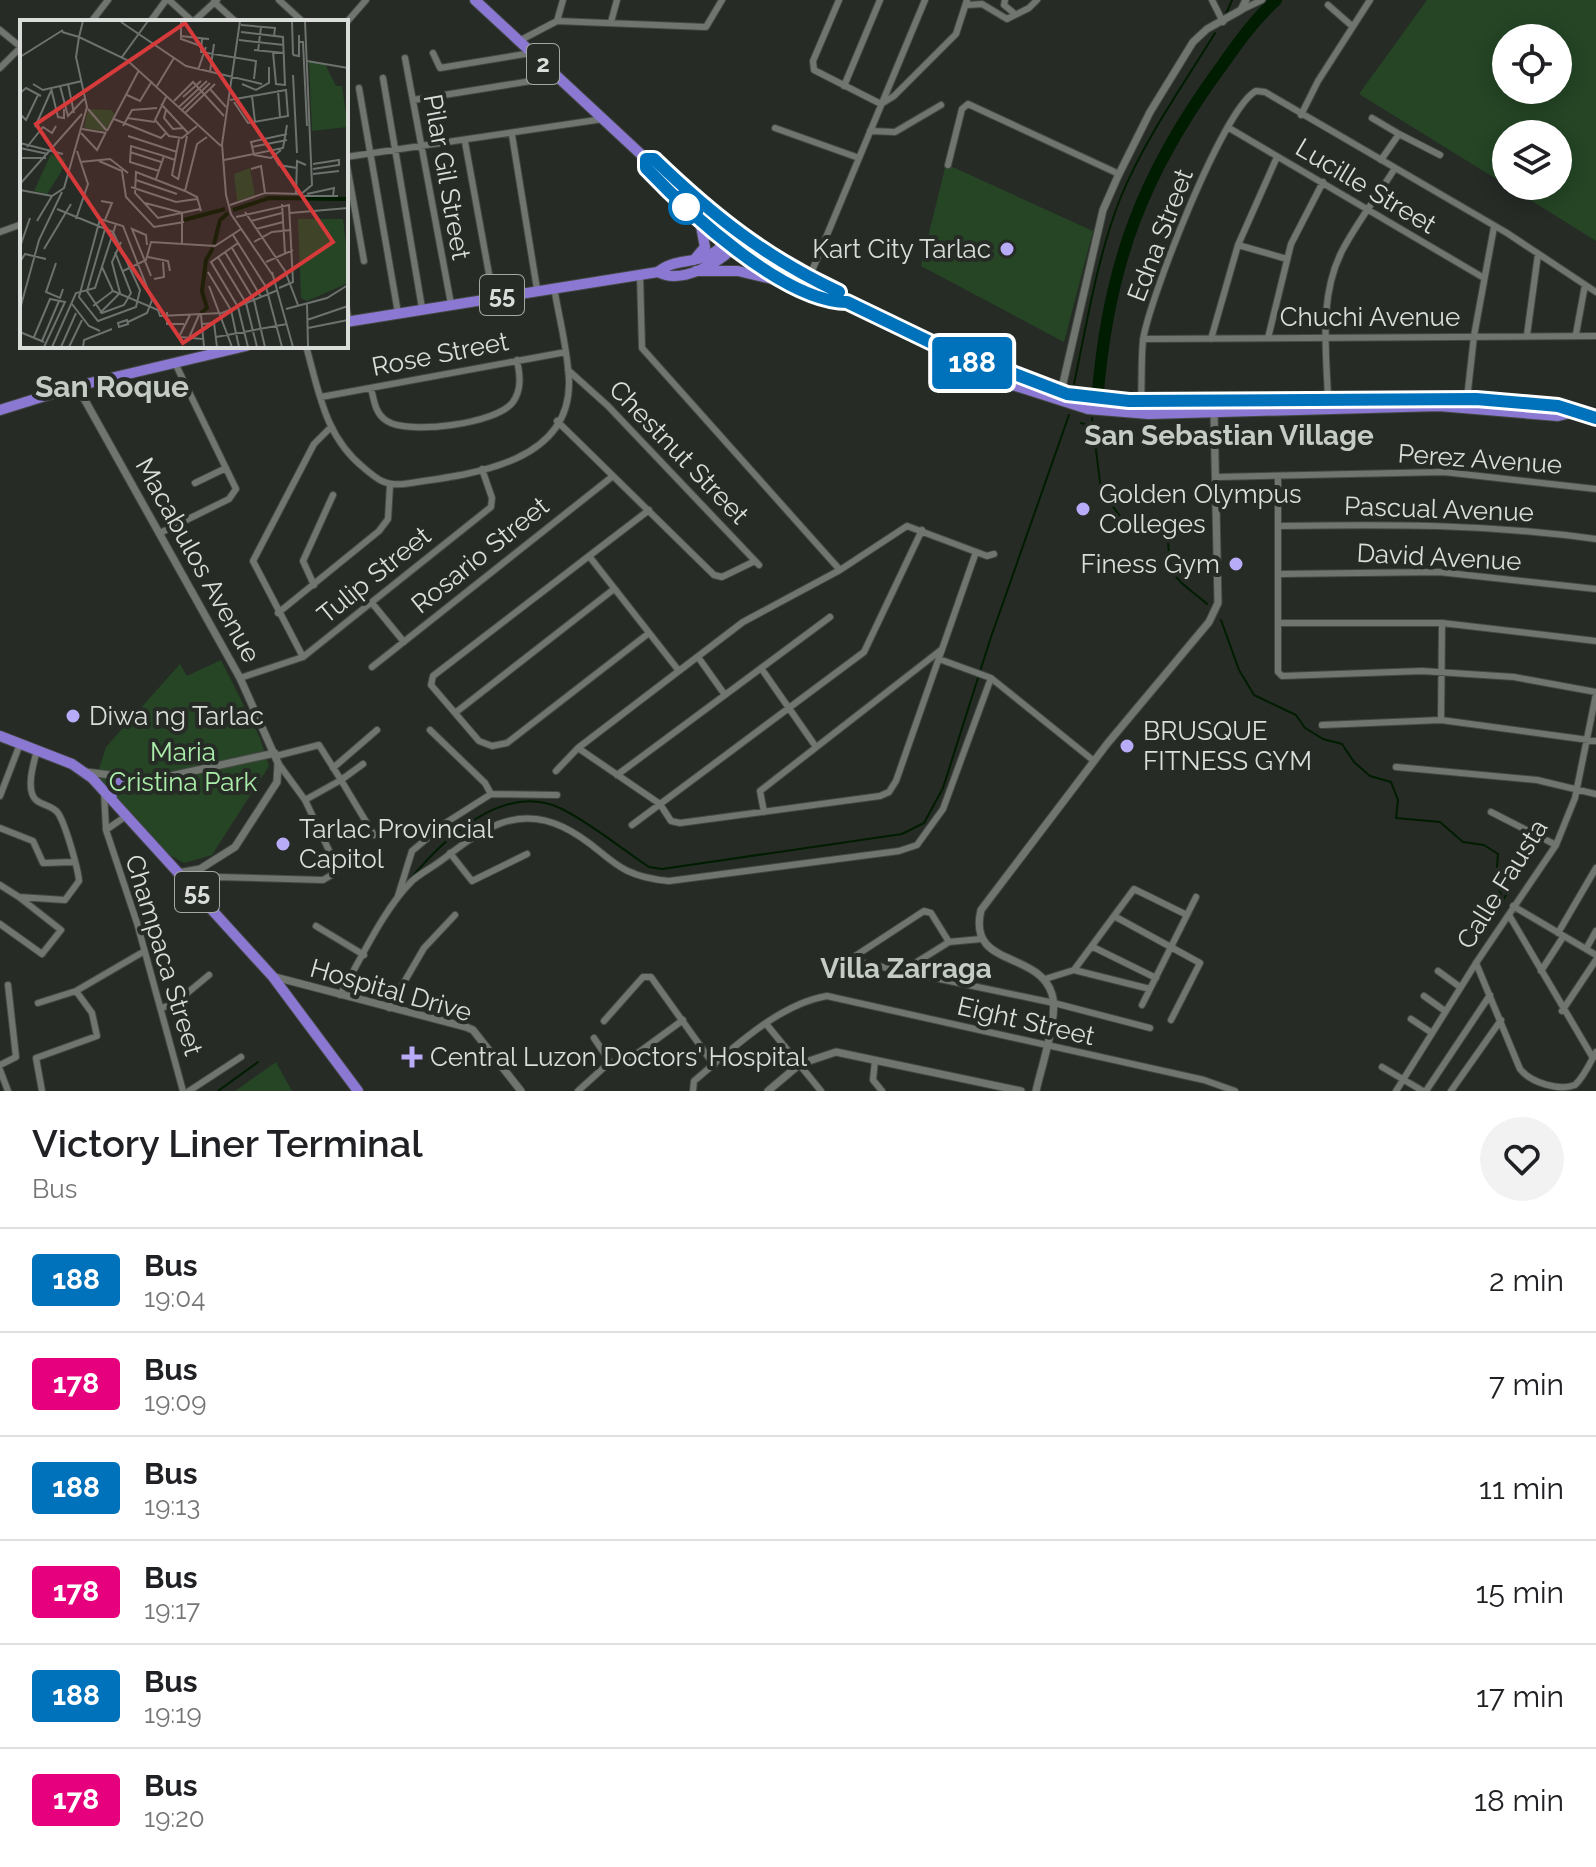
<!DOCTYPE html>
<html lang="en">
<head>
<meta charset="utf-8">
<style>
	body { margin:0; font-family:Raleway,sans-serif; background:#f2f2f2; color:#202124; height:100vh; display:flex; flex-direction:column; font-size:30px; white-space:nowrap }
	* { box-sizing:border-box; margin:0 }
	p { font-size:26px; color:#757577 }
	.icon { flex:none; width:44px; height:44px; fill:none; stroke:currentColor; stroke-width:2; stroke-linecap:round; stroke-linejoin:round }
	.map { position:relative; height:1091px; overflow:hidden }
	.details { display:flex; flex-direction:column; background:#fff; flex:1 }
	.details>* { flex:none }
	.badge { padding:0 16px; border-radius:6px; font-size:28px; line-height:52px }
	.buttons { position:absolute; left:1492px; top:24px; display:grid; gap:16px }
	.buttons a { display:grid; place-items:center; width:80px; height:80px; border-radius:50%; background:#fff; box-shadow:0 4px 20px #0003; font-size:40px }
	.map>.badge { position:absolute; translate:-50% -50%; box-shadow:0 0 0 4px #fff }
	.round { display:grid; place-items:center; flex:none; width:84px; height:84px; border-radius:42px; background:#f2f2f2 }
	.overview { display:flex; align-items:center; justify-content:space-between; height:136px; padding:0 32px }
	h1 { font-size:38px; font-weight:600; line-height:60px }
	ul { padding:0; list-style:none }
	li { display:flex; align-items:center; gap:24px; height:104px; padding:0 32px; border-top:2px solid #e0e0e0 }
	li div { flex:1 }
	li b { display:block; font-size:30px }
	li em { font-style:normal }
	li .badge { min-width:88px; font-weight:700; text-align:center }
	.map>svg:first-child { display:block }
</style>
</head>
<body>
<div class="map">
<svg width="1596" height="1091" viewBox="0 0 1596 1091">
	<rect width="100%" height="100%" fill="#262b26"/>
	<path fill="#254525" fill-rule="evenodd" d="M1427 0H1596V241L1508 186H1558V134H1506V185L1359 94ZM1558 38V90H1506V38Z
		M946 164 1093 231 1064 342 921 266Z
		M221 660 260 738 269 766 212 855 184 863 166 853 96 778 106 747 180 664 187 676Z
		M276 1062 292 1091H235Z"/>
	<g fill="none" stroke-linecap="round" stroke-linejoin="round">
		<path stroke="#001c01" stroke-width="2" d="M1226 14 1232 0
			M1074 384C1087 323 1097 258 1120 199 1144 140 1182 87 1215 33
			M1092 418 1101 490 1122 519 1168 538C1169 581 1177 578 1207 604
			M1081 423 1090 426
			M1221 620 1239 670 1254 695 1296 715 1305 728 1323 739 1342 744 1354 762 1370 776 1391 782 1398 800 1396 818 1440 822 1463 842 1484 845 1498 854 1496 881 1503 900 1506 895
			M412 877C445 838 503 782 560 808 591 823 620 848 649 867L662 869 902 834 924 823 943 788 991 637 1069 415
			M218 1091 258 1062"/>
		<path stroke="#001c01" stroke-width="12" d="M1098 391C1109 264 1143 174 1218 71 1236 46 1253 21 1276 0"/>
		<defs>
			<path id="minor" d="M169 0 193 22 217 0
				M279 0 303 22
				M839 0 813 61 814 70 881 104 894 96 956 34 967 0
				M1005 0 1004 5 1015 14
				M1212 0 1223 22
				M214 2 236 22
				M967 5 982 4 1007 19 1029 8 1037 0
				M1328 5 1352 26
				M1241 10 1262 0
				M557 21 706 27 722 0
				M91 22 108 0
				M150 22 166 0
				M611 22 617 0
				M346 23 366 0
				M0 30 22 48
				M519 41 557 21 563 0
				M433 53 440 68 531 53
				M405 58 451 304
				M0 68 21 47
				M383 78 422 308
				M844 86 880 0
				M359 88 398 313
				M413 100 556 77
				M1301 115 1318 81 1370 0
				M1372 118 1399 134 1381 160
				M775 128 859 158
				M1229 128 1484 278
				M870 131 895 132 941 105
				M1399 134 1440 155
				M512 135 537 289
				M465 142 493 296
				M346 157 603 119
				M346 160 364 261
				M948 165 962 109 968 104 1119 174
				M0 232 22 224
				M1238 245 1287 259
				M640 275 642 348 840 570 907 526 987 556 994 554
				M809 278 925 0
				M346 306 349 321
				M1576 334 1585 285
				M1527 335 1538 254
				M1268 338 1291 244 1323 182
				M1143 339 1596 336
				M1211 339 1238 245 1277 157
				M306 346C319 392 325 437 364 468 377 479 385 486 403 484 463 475 570 467 569 382 568 349 559 319 554 287
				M568 370 608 406 759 565
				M371 388C374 400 375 414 387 421 408 435 497 424 513 402 522 389 520 375 517 360
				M321 397 566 352
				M1328 397C1326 349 1319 296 1342 251 1357 222 1378 196 1395 168
				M1467 399 1474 336 1494 227
				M1141 401C1142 381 1141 360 1143 340 1149 300 1223 108 1256 91L1265 92 1507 233 1596 292
				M557 421 714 575 722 577 755 561
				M1278 476V672L1282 676 1422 671 1514 677 1596 692
				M1218 477 1444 472 1596 489
				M195 483 226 468
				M649 510 589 556 679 671
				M1279 526C1390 524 1486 524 1596 539
				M162 532 229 499 236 489 175 363
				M589 556 433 676 431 685 479 741 492 746 507 743 649 633
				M840 570 743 622 578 748 660 804 671 821 680 823 880 796 889 792 896 781 976 552
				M1280 574 1439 572 1596 589
				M314 585 303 561 333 495
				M372 603 404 642
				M278 613 379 531 388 519 390 485
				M1281 623H1442L1596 641
				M303 657 253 561 314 444 329 429
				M698 657 725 695
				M939 659 991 678 1094 761
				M372 667 613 476
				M761 668 816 747
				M240 678 303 657 491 507 492 498 482 469
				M455 713 614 589
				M1441 720 1442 623
				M1322 725 1441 720 1596 741
				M430 730 485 783 491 794
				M276 756 319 745 341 780 363 764
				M1396 767 1537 780 1596 794
				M333 768 377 730
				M556 771 578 748
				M617 775 830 617
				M104 791 106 830 137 923 183 1091
				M0 796 20 744
				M305 800 341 780 374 835
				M764 812 760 791 941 650
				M1491 812 1556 845
				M632 825 864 652 922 530
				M0 828 33 841 43 863 73 862
				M106 830 126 816
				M450 853 472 881 527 854
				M0 885 19 897 65 900 79 881C78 868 65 823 58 813 52 805 43 806 36 800 25 790 34 762 37 750
				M199 894 218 877 323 880 335 873V863L305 800 278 763
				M398 896 412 851 447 822 491 794 557 795
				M1513 906 1596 955
				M1509 915 1593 1058
				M1114 916 1200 963 1171 1020
				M0 924 42 954 61 930 19 897
				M316 926 364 955
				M1558 933 1596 868
				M949 942 931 913 924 911 849 960 1054 1003 1150 1028
				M1093 947 1156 978
				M1586 949 1596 931
				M1476 963 1520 1069C1531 1083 1559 1091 1575 1085 1584 1077 1590 1063 1596 1052
				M904 970 949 942 981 939
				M1074 970 1150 989
				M1438 971 1460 987
				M1541 971 1563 937
				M1045 979 1074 970 1134 889 1187 915
				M340 995C360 961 384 908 412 881 421 873 433 867 442 860 480 831 515 804 563 827 609 849 609 876 669 881L899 851 917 845 943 809 991 678
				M1424 996 1445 1011
				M38 1003 76 991 143 952
				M1142 1005 1196 897
				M161 1008 174 1004 209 975
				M389 1008 424 948 455 915
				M1562 1011 1596 960
				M1411 1019 1432 1033
				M604 1021 643 977H651L714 1065
				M767 1025 821 1091
				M631 1058 683 1020
				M875 1060 873 1080 882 1091
				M0 1065 16 1057 8 985
				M1382 1067 1423 1091
				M0 1070 8 1091
				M42 1091 36 1058 97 1036 92 1013 76 991
				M189 1091 241 1057
				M578 1091 610 1062 594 1038
				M693 1091 694 1081C731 1050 778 1004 827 996L1204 1080 1235 1091
				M1396 1091 1476 963 1556 845 1575 798 1596 694
				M1426 1091 1490 995
				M1451 1091 1501 1020"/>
			<path id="tertiary" d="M77 386 240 678 278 763 277 782 235 847 200 869 178 873
				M1061 392 1103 210 1118 176 1150 112 1193 42 1207 29 1241 10 1246 0
				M86 772 152 780 275 753
				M275 977 466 1027 473 1030 521 1091
				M768 1091 800 1064 836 1052 1021 1091
				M1036 1091C1041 1068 1059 1015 1052 994 1038 950 967 968 981 910L1107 744 1209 622 1218 603 1214 410"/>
			<path id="trunk" d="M475 0 646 159H654C690 194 726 228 768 255 792 271 829 280 847 302L984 368 997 380 1088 409 1149 414 1439 406 1558 416 1570 413
				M646 159V168L653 175C703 219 738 259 800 287 816 294 830 302 847 302
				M694 260 705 247 700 221
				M696 271H738L777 280
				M658 272C681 285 719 263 735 246
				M346 322 658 272C680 253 707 272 734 232
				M984 368 1007 371 1067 394 1129 401 1476 399 1558 406 1596 418
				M0 410 77 386 246 346
				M0 736 72 764 92 778 273 977 358 1091
				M112 800 111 792 121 778"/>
		</defs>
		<use href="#minor" stroke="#444844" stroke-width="8"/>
		<use href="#tertiary" stroke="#444844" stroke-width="9"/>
		<use href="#trunk" stroke="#444844" stroke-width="12"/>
		<use href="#minor" stroke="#70756f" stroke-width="6"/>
		<use href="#tertiary" stroke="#70756f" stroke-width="7"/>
		<use href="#trunk" stroke="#8b78d2" stroke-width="10"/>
	</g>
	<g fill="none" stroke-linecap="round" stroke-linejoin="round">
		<defs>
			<path id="line" d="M839 292C765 257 713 216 654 159H646V168C688 212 784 302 847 302L984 368 1007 371 1067 394 1129 401 1476 399 1558 406 1596 418"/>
		</defs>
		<use href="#line" stroke="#fff" stroke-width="18"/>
		<use href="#line" stroke="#0072bc" stroke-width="12"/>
	</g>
	<circle fill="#fff" stroke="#0072bc" stroke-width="4" cx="686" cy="207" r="16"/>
	<g fill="#b8abf7" stroke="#262b26" stroke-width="3">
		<circle cx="1007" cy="249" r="8"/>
		<circle cx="1083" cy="509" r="8"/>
		<circle cx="1236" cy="564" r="8"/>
		<circle cx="73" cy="716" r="8"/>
		<circle cx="1127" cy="746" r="8"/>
		<circle cx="283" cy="844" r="8"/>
		<path d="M408 1045h8v8h8v8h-8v8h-8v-8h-8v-8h8z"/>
	</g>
	<g text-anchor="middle" stroke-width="8" stroke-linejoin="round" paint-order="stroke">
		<g fill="#262b26" stroke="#a4a8a4" stroke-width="2">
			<rect x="527" y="44" width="32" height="40" rx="6"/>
			<rect x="480" y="275" width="44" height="40" rx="6"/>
			<rect x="175" y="872" width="44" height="40" rx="6"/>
		</g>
		<g font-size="24" font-weight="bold" fill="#daddda">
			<text x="543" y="72">2</text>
			<text x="502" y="303">55</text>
			<text x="197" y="900">55</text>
		</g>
		<g font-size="26" fill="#daddda" stroke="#262b26">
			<text transform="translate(447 177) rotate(80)" y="9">Pilar Gil Street</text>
			<text transform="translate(1366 186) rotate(31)" y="9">Lucille Street</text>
			<text transform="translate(1160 235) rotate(-69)" y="9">Edna Street</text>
			<text x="1370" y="326">Chuchi Avenue</text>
			<text transform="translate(440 354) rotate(-11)" y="9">Rose Street</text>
			<text transform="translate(679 452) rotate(46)" y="9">Chestnut Street</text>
			<text transform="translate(1480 459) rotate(4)" y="9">Perez Avenue</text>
			<text transform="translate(1439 509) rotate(2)" y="9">Pascual Avenue</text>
			<text transform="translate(480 555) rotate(-39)" y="9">Rosario Street</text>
			<text transform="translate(1439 557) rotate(3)" y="9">David Avenue</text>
			<text transform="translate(198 560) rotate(61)" y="9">Macabulos Avenue</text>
			<text transform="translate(374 575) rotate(-39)" y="9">Tulip Street</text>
			<text transform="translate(1502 884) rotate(-58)" y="9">Calle Fausta</text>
			<text transform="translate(164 955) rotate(73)" y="9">Champaca Street</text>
			<text transform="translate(391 990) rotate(16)" y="9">Hospital Drive</text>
			<text transform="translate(1026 1021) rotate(13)" y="9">Eight Street</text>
		</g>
		<g font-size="26" fill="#daddda" stroke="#262b26" text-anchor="start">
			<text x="991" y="258" text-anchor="end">Kart City Tarlac</text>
			<text x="1099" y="503">Golden Olympus<tspan x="1099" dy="30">Colleges</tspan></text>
			<text x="1220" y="573" text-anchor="end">Finess Gym</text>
			<text x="89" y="725">Diwa ng Tarlac</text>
			<text x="1143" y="740">BRUSQUE<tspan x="1143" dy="30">FITNESS GYM</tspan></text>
			<text x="299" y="838">Tarlac Provincial<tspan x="299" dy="30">Capitol</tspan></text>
			<text x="430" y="1066">Central Luzon Doctors' Hospital</text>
		</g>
		<g font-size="26" fill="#abedaa" stroke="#262b26">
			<text x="183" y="761">Maria<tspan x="183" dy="30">Cristina Park</tspan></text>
		</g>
		<g font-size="28" font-weight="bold" fill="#c5cbc5" stroke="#262b26">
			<text x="1229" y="445">San Sebastian Village</text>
			<text x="906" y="978">Villa Zarraga</text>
		</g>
		<g font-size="30" font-weight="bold" fill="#c5cbc5" stroke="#262b26">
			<text x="112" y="397">San Roque</text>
		</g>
	</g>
	<g transform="translate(20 20)">
		<rect width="328" height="328" fill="#262b26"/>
		<path d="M289 42 305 44 316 66H322L328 107 292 111ZM68 89 91 90 95 95 85 111 64 108ZM31 134 45 140 41 152 27 174 14 171ZM230 148 235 175 217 181 214 154ZM278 199H323L328 241V263L287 281 281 278Z" fill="#254525"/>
		<path fill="none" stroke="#001c01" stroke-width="4" d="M213 190 249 178 328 179M164 200 205 189M194 224 200 200 208 193M181 293 187 288 182 271 186 240 193 228"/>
		<path fill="none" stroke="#6e726e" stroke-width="2" d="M161 1V19L181 26M220 1 202 124 206 175 211 194 254 257M272 1 273 35M101 2 166 46 242 64M221 5 255 8 254 16M42 12 59 17 63 1M221 12 263 17 265 65 256 64 253 32M160 16 189 19M59 17 107 40 201 126M182 19 181 32 236 41 234 59M219 20 264 25M279 22H283L287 106M234 30 264 33M238 31 241 7M273 35 279 36V15M0 37 43 10M102 37 128 1M287 41 328 48M178 50 186 27M190 52 194 24M273 55 277 133M13 64 23 70 62 61M48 64 54 93M222 64 236 70 249 63V47M40 66 48 96 64 79M137 66 154 38M31 68 38 97 44 98V89M190 69 206 87M258 70 260 97M0 73 6 68 21 76M107 75 120 81 132 61M232 76 235 102M146 77 135 100 149 116 162 118 177 106M163 77 181 61M210 80 266 70 268 96 228 103 214 82M154 81 173 62 204 96M141 84 169 114M159 87 187 61M68 89 87 111M146 90 144 98 153 109 164 108M162 90 190 63M165 93 195 64M0 94 6 100 18 75M107 98 135 102M94 99 141 118 146 113M103 106 112 90 137 88M15 107 31 71M62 109 86 113M87 111 119 50M61 113 77 130 86 112M108 116 157 132M0 123 43 134M7 127 23 107 32 113 36 106M232 127 267 120M0 128 28 134M261 130 251 138 234 135 231 122 267 114M110 132 141 142M254 137 259 145 277 148M0 138H26M204 140 263 128 267 105M79 141 102 151 106 177 134 207 164 202M60 142 90 139 108 153M293 144 319 140V145L293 149M231 149 241 146 245 173M139 151 110 142 111 126 144 136M293 154 319 151M136 159 144 136 155 140M158 159 152 155 159 119M116 160 157 174M158 160 167 116M0 164 62 94M111 167 156 182 177 179M0 170 32 176 44 168 67 87 56 37 59 17M165 171 116 152 115 173 138 198 180 189M276 173 277 141 286 145M287 174 314 168 313 176M281 176H318M81 181 92 183 85 200M125 183 163 193M262 184 265 233M210 185 245 173 281 174 292 165 285 1M37 189 93 212M181 191 177 177 165 171 177 124 187 117M225 192 265 251 278 285M162 193V224M270 193 328 188M216 197 269 185 273 262 259 268M56 199 68 164 57 131M17 201 32 176M231 201 262 193M85 209 67 271 82 293 104 285 111 273 95 232M236 209 263 202M93 212 120 270 116 287 78 301 59 277 80 199 103 206 132 280 127 293 108 302M213 215 246 267 262 327M234 222 252 212 271 210M218 223 191 242 218 287 228 327M127 225 126 215 112 209 131 256M0 227 10 198M212 228 241 277M24 229 51 184M205 232 234 280 245 327M128 237 148 241 150 251M198 237 226 283 237 327M0 242 5 234 26 239M246 242 273 230M36 243 26 272 40 278 43 269M82 247 93 271 138 290 140 296 202 293 258 270M103 251 126 240 131 222 195 226 221 209M188 252 211 290 219 327M252 252 273 327M134 259 144 257 143 242M189 266 212 327M287 283 288 327M52 284 69 306 80 311M73 286 93 271M0 289 19 220 42 172M266 289 307 278 328 265M147 292V304H164M80 293 100 273 92 242 101 222M170 295 159 317 183 319M181 295 184 327M107 300 108 304 99 307 98 303ZM287 300 328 286M182 304 194 303 197 327M288 308 328 300M0 312 24 322M14 317 30 279 45 282 24 327M196 317 267 304M168 320 179 295M22 321 39 281M32 327 56 273 75 268 96 204M41 327 56 293M49 327 62 300M63 327 64 320 92 309"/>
		<path fill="#d63a3a" fill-opacity="0.15" stroke="#d63a3a" stroke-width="4" d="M165 3 313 222 163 323 16 104Z"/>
		<rect width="328" height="328" fill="none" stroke="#daddda" stroke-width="4"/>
	</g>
</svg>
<div class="buttons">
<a><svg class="icon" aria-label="locate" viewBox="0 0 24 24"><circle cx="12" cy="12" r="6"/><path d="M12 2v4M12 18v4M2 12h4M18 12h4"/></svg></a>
<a><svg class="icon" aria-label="layers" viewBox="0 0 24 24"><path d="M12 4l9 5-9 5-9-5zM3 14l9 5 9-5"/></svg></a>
</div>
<b class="badge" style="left:972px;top:363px;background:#0072bc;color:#fff">188</b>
</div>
<section class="details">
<div class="overview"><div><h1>Victory Liner Terminal</h1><p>Bus</p></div><a class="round"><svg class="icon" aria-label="heart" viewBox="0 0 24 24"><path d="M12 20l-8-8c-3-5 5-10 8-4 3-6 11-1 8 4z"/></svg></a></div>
<ul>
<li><span class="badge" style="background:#0072bc;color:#fff">188</span><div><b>Bus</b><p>19:04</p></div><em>2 min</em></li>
<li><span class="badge" style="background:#e6007e;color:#fff">178</span><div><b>Bus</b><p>19:09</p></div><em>7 min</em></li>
<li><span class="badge" style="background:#0072bc;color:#fff">188</span><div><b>Bus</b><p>19:13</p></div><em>11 min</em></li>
<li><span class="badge" style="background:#e6007e;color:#fff">178</span><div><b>Bus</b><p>19:17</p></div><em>15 min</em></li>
<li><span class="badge" style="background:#0072bc;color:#fff">188</span><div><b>Bus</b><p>19:19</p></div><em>17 min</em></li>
<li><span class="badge" style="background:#e6007e;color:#fff">178</span><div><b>Bus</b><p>19:20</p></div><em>18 min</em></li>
</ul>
</section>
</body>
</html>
